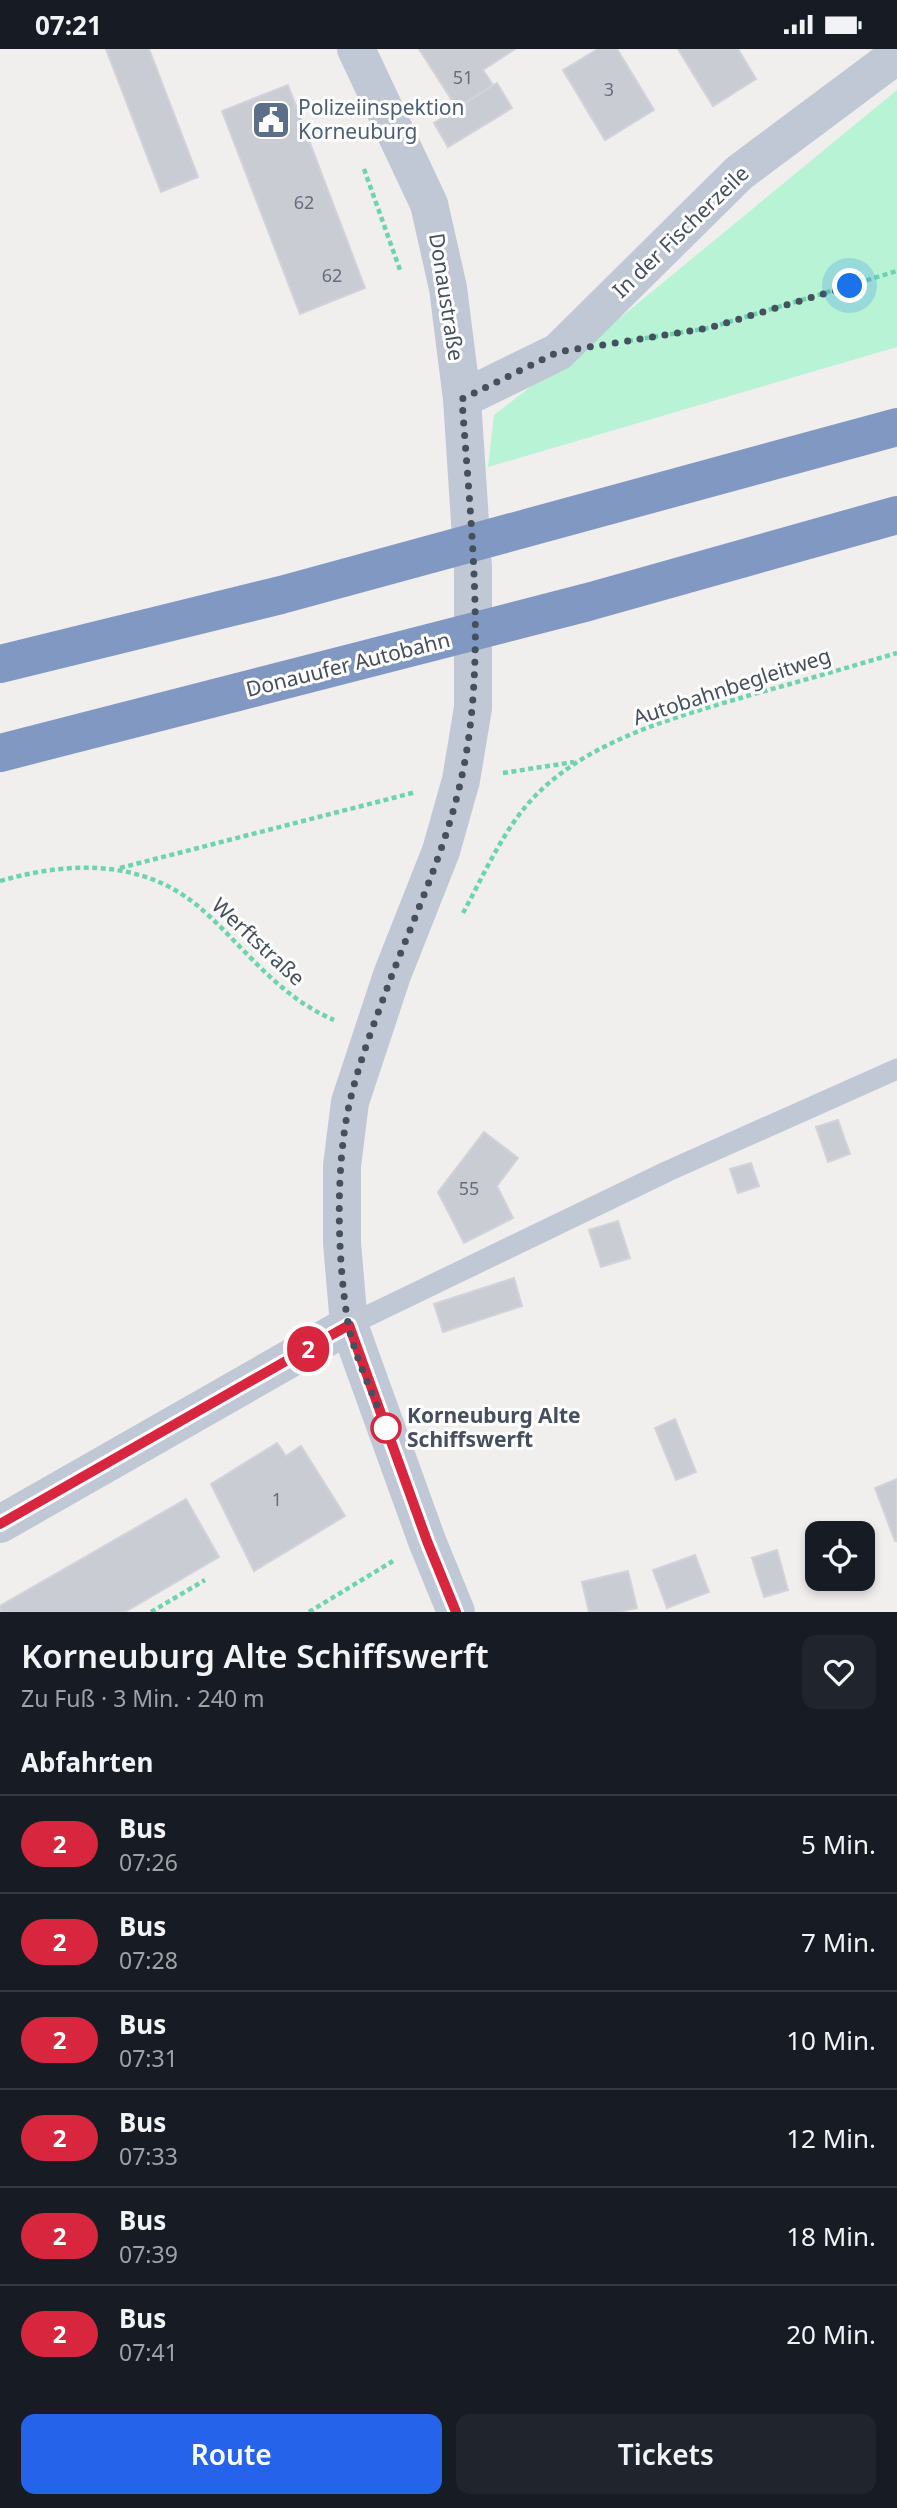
<!DOCTYPE html>
<html lang="de">
<head>
<meta charset="utf-8">
<style>
	body { margin:0; font-family:"Noto Sans",sans-serif; background:#20242c; color:#f1f3f6; height:100vh; display:flex; flex-direction:column; font-size:26px; white-space:nowrap }
	* { box-sizing:border-box; margin:0 }
	p { font-size:23px; color:#9ea1a6 }
	.icon { flex:none; width:38px; height:38px; fill:none; stroke:currentColor; stroke-width:2; stroke-linecap:round; stroke-linejoin:round }
	.map { position:relative; height:1563px; overflow:hidden }
	.sheet { display:flex; flex-direction:column; background:#171b24; flex:1 }
	.sheet>* { flex:none }
	.badge { padding:0 14px; border-radius:23px; font-size:24px; line-height:46px }
	.buttons { position:absolute; left:805px; top:1472px; display:grid; gap:14px }
	.buttons a { display:grid; place-items:center; width:70px; height:70px; border-radius:14px; background:#171b24; box-shadow:0 4px 10px #0003; font-size:35px }
	.you { position:absolute; width:35px; height:35px; margin:-18px; border:5px solid #fff; border-radius:50%; background:#1a73e8; box-shadow:0 0 0 10px #1a73e833 }
	.map>.badge { position:absolute; translate:-50% -50%; box-shadow:0 0 0 4px #fff }
	h2 { padding:0 21px; font-size:26px; line-height:63px }
	.round { display:grid; place-items:center; flex:none; width:74px; height:74px; border-radius:14px; background:#20242c }
	.headline { display:flex; align-items:center; justify-content:space-between; height:119px; padding:0 21px }
	h1 { font-size:33px; font-weight:600; line-height:52px }
	.cta { display:flex; gap:14px; margin-top:auto; padding:14px 21px }
	.cta a { flex:1; height:80px; border-radius:14px; background:#2563eb; color:#fff; font-size:28px; font-weight:600; line-height:80px; text-align:center }
	.cta a+a { background:#20242c; color:#f1f3f6 }
	ul { padding:0; list-style:none }
	li { display:flex; align-items:center; gap:21px; height:98px; padding:0 21px; border-top:2px solid #363941 }
	li div { flex:1 }
	li b { display:block; font-size:26px }
	li em { font-style:normal }
	li .badge { min-width:77px; font-weight:700; text-align:center }
	.status { display:flex; justify-content:space-between; align-items:center; height:49px; padding:0 35px; background:#171b24; direction:ltr }
	.status svg { height:19px; fill:currentColor }
	.map>svg:first-child { display:block }
</style>
</head>
<body>
<div class="status"><b>07:21</b><svg viewBox="0 0 49 12"><path d="M0 12V9h3v3zM5 12V6h3v6zM10 12V3h3v9zM15 12V0h3v12zM26 1h20v11H26zM47 4h2v5h-2z"/></svg></div>
<div class="map">
<svg width="897" height="1563" viewBox="0 0 897 1563">
	<rect width="100%" height="100%" fill="#f1eeee"/>
	<path fill="#b8f3d6" d="M897 41V298L488 418 494 366 626 264Z"/>
	<path fill="#caccd4" stroke="#d2d3da" stroke-width="2" d="M106 0H149L198 128 161 143Z
		M419 0H515L483 21 493 36 457 59Z
		M598 0H617L654 61 605 91 563 21Z
		M678 0H738L756 30 713 57Z
		M497 34 512 59 448 98 434 74Z
		M288 36 365 239 300 265 222 62Z
		M838 1071 850 1105 828 1113 816 1078Z
		M484 1083 518 1109 497 1137 513 1169 464 1194 438 1143Z
		M751 1114 759 1137 738 1144 730 1120Z
		M618 1172 630 1209 601 1218 589 1181Z
		M514 1229 522 1257 443 1283 434 1255Z
		M675 1370 696 1423 676 1431 655 1379Z
		M277 1394 286 1407 301 1397 345 1467 254 1522 211 1435Z
		M897 1430V1492H895L875 1439Z
		M186 1450 219 1508 125 1563H0V1557Z
		M777 1501 788 1541 764 1548 752 1509Z
		M863 1504 869 1531 831 1539 829 1530H863Z
		M695 1506 709 1543 667 1559 653 1521Z
		M628 1522 637 1559 619 1563H589L582 1533Z"/>
	<g fill="none" stroke-linecap="round" stroke-linejoin="round">
		<path stroke="#6dd4ae" stroke-width="4.5" stroke-dasharray="5 3.5" stroke-linecap="butt" d="M364 120 400 221
			M628 292 709 279 897 222
			M503 724 574 713
			M120 819 416 743
			M0 832C73 811 149 810 207 865 249 904 280 948 334 971
			M463 864C485 824 505 776 539 743 596 688 680 667 754 645 802 632 849 618 897 604
			M151 1563 205 1531
			M309 1563 393 1512"/>
		<path stroke="#c0c8d5" stroke-width="21" d="M349 1276 668 1122 897 1020"/>
		<path stroke="#c0c8d5" stroke-width="38" d="M356 0 429 155 448 239 462 350 473 519V659L461 731 441 802 392 926 350 1053 342 1117V1194L349 1276 427 1492 456 1563
			M462 350 558 303 739 124 897 6
			M0 1475 349 1276"/>
		<path stroke="#8199c2" stroke-width="38" d="M0 615 281 546 897 378
			M0 704 588 553 897 466"/>
	</g>
	<g fill="none" stroke-linecap="round" stroke-linejoin="round">
		<defs>
			<path id="line" d="M0 1475 349 1276 427 1492 456 1563"/>
		</defs>
		<use href="#line" stroke="#fff" stroke-width="16"/>
		<use href="#line" stroke="#d7263d" stroke-width="10"/>
		<path stroke="#454f5d" stroke-width="7" stroke-dasharray="0 12.6" d="M386 1379C374 1347 354 1307 348 1274 337 1209 335 1116 350 1052 360 1009 377 967 392 926 417 862 446 798 461 731 488 612 470 471 462 350L558 303 709 279 850 237"/>
	</g>
	<defs>
		<symbol id="civic-square" viewBox="-11 -11 22 22"><rect x="-9" y="-9" width="18" height="18" rx="4" fill="#5c6f8a" stroke="#fff"/><path d="M-.6-6.5H3V-4.5H.6V-3L4-1V1h2V6H-6V1h2V-1L-.6-3ZM-1.2 2.5V6h2.4V2.5Z" fill="#fff"/></symbol>
	</defs>
	<g fill-rule="evenodd">
		<use href="#civic-square" x="249" y="49" width="44" height="44"/>
	</g>
	<circle fill="#fff" stroke="#d7263d" stroke-width="3.5" cx="386" cy="1379" r="14"/>
	<g text-anchor="middle" stroke-width="6" stroke-linejoin="round" paint-order="stroke">
		<g font-size="18" fill="#666e7b">
			<text x="463" y="35">51</text>
			<text x="609" y="47">3</text>
			<text x="304" y="160">62</text>
			<text x="332" y="233">62</text>
			<text x="469" y="1146">55</text>
			<text x="277" y="1457">1</text>
		</g>
		<g font-size="21" fill="#4e5e75" stroke="#fff" text-anchor="start">
			<text x="298" y="66">Polizeiinspektion<tspan x="298" dy="24">Korneuburg</tspan></text>
		</g>
		<g font-size="21" fill="#454f5d" stroke="#fff">
			<text transform="translate(681 183) rotate(-44)" y="7">In der Fischerzeile</text>
			<text transform="translate(446 248) rotate(81)" y="7">Donaustraße</text>
			<text transform="translate(348 616) rotate(-14)" y="7">Donauufer Autobahn</text>
			<text transform="translate(732 638) rotate(-18)" y="7">Autobahnbegleitweg</text>
			<text transform="translate(258 893) rotate(43)" y="7">Werftstraße</text>
		</g>
		<g font-size="21" font-weight="bold" fill="#454f5d" stroke="#fff" text-anchor="start">
			<text x="407" y="1374">Korneuburg Alte<tspan x="407" dy="24">Schiffswerft</tspan></text>
		</g>
	</g>
</svg>
<div class="buttons">
<a><svg class="icon" aria-label="locate" viewBox="0 0 24 24"><circle cx="12" cy="12" r="6"/><path d="M12 2v4M12 18v4M2 12h4M18 12h4"/></svg></a>
</div>
<div class="you" style="left:850px;top:237px"></div>
<b class="badge" style="left:308px;top:1300px;background:#d7263d;color:#fff">2</b>
</div>
<section class="sheet">
<div class="headline"><div><h1>Korneuburg Alte Schiffswerft</h1><p>Zu Fuß · 3 Min. · 240 m</p></div><a class="round"><svg class="icon" aria-label="heart" viewBox="0 0 24 24"><path d="M12 20l-8-8c-3-5 5-10 8-4 3-6 11-1 8 4z"/></svg></a></div>
<h2>Abfahrten</h2>
<ul>
<li><span class="badge" style="background:#d7263d;color:#fff">2</span><div><b>Bus</b><p>07:26</p></div><em>5 Min.</em></li>
<li><span class="badge" style="background:#d7263d;color:#fff">2</span><div><b>Bus</b><p>07:28</p></div><em>7 Min.</em></li>
<li><span class="badge" style="background:#d7263d;color:#fff">2</span><div><b>Bus</b><p>07:31</p></div><em>10 Min.</em></li>
<li><span class="badge" style="background:#d7263d;color:#fff">2</span><div><b>Bus</b><p>07:33</p></div><em>12 Min.</em></li>
<li><span class="badge" style="background:#d7263d;color:#fff">2</span><div><b>Bus</b><p>07:39</p></div><em>18 Min.</em></li>
<li><span class="badge" style="background:#d7263d;color:#fff">2</span><div><b>Bus</b><p>07:41</p></div><em>20 Min.</em></li>
</ul>
<div class="cta"><a>Route</a><a>Tickets</a></div>
</section>
</body>
</html>
